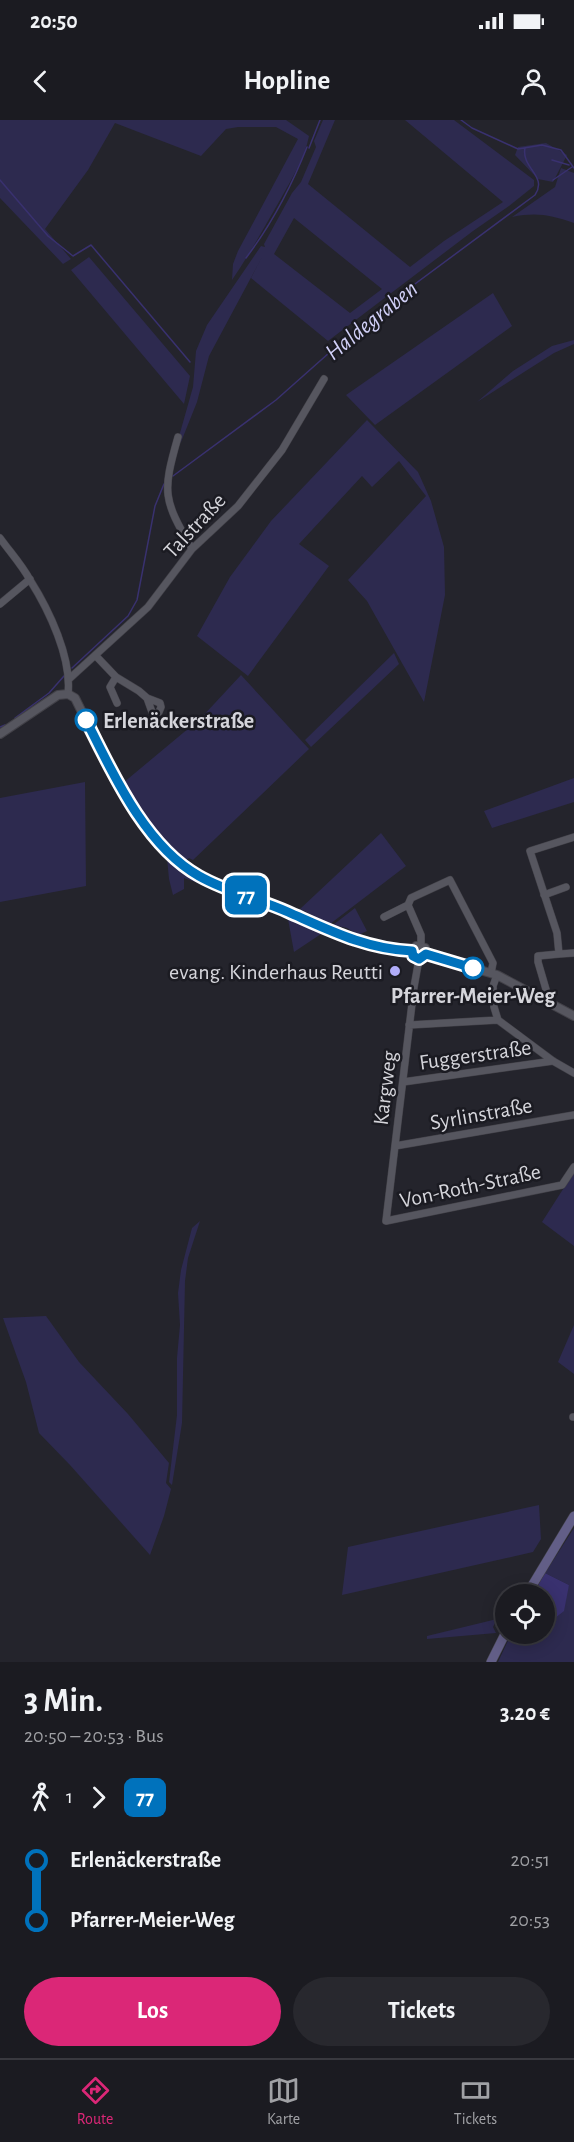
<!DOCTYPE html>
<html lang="de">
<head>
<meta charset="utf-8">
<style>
	body { margin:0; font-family:"Alegreya Sans",sans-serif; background:#28282e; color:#f1f3f6; height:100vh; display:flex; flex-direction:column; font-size:22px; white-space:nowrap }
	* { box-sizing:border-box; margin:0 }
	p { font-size:20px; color:#a0a1a5 }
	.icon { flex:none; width:33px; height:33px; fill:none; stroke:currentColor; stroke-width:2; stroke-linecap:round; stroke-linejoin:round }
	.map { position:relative; height:1542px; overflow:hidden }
	.details { display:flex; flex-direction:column; background:#1b1b21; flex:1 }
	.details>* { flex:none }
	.badge { padding:0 12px; border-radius:9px; font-size:21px; line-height:39px }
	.fabs { position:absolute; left:495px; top:1464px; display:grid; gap:12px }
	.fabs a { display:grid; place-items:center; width:60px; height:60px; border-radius:50%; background:#1b1b21; box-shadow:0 3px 15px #0003,0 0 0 2px #39393f; font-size:30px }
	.map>.badge { position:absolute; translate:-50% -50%; box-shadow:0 0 0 3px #fff }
	.legs { display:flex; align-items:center; gap:9px; height:66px; padding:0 24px; font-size:20px }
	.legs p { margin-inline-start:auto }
	.summary { display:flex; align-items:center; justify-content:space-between; height:102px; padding:0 24px }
	h1 { font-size:33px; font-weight:700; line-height:45px }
	.primary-button { display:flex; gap:12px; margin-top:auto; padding:12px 24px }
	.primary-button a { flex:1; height:69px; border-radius:36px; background:#db2777; color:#fff; font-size:24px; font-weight:700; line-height:69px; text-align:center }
	.primary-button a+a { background:#28282e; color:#f1f3f6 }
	ul { padding:0 24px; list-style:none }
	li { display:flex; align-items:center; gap:21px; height:60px; font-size:22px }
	li i { display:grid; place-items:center; width:9px; height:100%; margin:0 8px; background:currentColor }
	li i::after { content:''; width:15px; height:15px; margin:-8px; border:4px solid; border-radius:50%; background:#1b1b21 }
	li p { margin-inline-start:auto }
	li:first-child i { background:linear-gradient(#0000 50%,currentColor 0) }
	li:last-child i { background:linear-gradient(currentColor 50%,#0000 0) }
	.status { display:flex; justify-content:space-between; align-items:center; height:42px; padding:0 30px; background:#1b1b21; direction:ltr }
	.status svg { height:16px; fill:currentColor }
	header { display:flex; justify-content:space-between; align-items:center; height:78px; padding:0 24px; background:#1b1b21; font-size:27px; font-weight:700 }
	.dock { display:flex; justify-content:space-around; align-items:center; height:84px; border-top:2px solid #39393f; background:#1b1b21; font-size:16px; color:#a0a1a5 }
	.dock a { display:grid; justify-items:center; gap:3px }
	.dock .current { color:#db2777 }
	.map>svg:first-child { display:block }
</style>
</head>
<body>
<div class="status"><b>20:50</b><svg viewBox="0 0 49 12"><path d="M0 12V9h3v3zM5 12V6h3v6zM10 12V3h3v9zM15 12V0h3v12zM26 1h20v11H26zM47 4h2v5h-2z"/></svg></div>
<header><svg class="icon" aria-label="back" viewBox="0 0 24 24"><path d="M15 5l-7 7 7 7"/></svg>Hopline<svg class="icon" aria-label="person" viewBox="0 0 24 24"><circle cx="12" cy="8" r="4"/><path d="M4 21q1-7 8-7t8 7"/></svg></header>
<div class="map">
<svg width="574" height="1542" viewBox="0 0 574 1542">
	<rect width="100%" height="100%" fill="#24242c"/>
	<path fill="#2d2a4f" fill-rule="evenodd" d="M0 0H286L309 16C305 38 291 60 280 80 264 108 249 135 232 160L233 144 238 131 298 19 276 7H238L226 9 201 36 115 3 88 50 45 109 71 139 63 144 0 78Z
		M323 0H335L308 64 410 147 444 121 503 82 405 0H454L534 60V66L509 86 473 111 328 221 251 158 262 137 209 236 197 282 181 322 176 327 193 267 196 231 207 205 261 126 265 127 264 124 292 73 301 62 316 27 314 21ZM294 98 382 169 350 193 274 134Z
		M546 23 567 35 553 62 538 59 515 35 518 27Z
		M561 48 574 53V103C550 95 537 92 512 97L555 67Z
		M89 137 190 256 184 284 71 150Z
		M493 173 512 206 375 305 346 275Z
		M574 220V224L554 233 477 282 513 251 552 226Z
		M367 300 418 352 431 381 444 427 445 475 424 582 367 481 348 460 426 376 399 341 372 367 362 356 299 424 329 446 248 556 197 516 230 457 271 401Z
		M394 533 399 544 311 627 305 620Z
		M241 555 309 629 193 740 189 738 185 741 154 708 123 663 201 598Z
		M574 658V682L492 708 484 691Z
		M85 662 86 766 0 782V678Z
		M381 713 406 746 330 804 300 789Z
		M167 738 198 763 184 758V769L173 775 169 759Z
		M355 788 367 811 358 815 347 808 333 805Z
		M288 799 317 811 321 814 294 832Z
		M574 1052V1126L542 1102Z
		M200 1101 188 1138 185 1161 182 1303 172 1365 169 1362 177 1295V1238L180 1205 178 1173 181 1150 192 1108Z
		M46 1196 79 1242 128 1294 169 1343 166 1363 171 1369 164 1396 150 1435 70 1345 39 1313 26 1262 3 1198Z
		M574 1205V1254L558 1242Z
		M539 1385 541 1419 533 1432 342 1475 348 1427Z
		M574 1408V1542H498L511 1514H544L545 1496 555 1498 569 1465 545 1453Z
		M497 1499 493 1507 496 1513 427 1519V1516Z"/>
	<path fill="#39316f" d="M545 1453 569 1465 564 1491 555 1498 545 1496 544 1474H533Z"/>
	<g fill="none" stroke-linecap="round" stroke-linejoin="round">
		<path stroke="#39316f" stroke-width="1.5" d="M461 0 472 8 518 29 542 25 561 30 574 48
			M309 28 320 0
			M552 40 569 45
			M0 60 48 116 73 136 91 125 190 242
			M553 60 572 47
			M246 138C271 105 292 65 307 27
			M173 356 276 280 365 201 535 75C548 56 521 48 525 28
			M72 548 128 496 137 480 155 386 164 364
			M15 598 49 573 64 556
			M0 607 5 605"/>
		<defs>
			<path id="minor" d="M178 317C162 373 163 379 192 429
				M0 418C10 432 22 445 30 460 49 490 72 538 68 574
				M0 484 30 459
				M96 536 116 557 139 571 147 578 152 592 155 594 159 592 161 587 160 583 147 578
				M116 557 110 567 117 583
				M69 559 148 487 192 429 238 386 282 330 324 259
				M574 717 530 731 557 813 559 834 574 833
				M544 775 566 767
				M384 797 408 785
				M421 825V815L408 785 411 778 450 760 493 843 491 853
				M419 839 414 867 386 1101 562 1065 574 1047
				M497 855 493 866 494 887 498 900 553 941 574 953
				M550 883 538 842V836L559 834
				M409 905 498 900
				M403 962 553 941
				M395 1026 574 995
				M573 1297H574"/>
			<path id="tertiary" d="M0 614 58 575 68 574 75 578C104 636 140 722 198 756 226 772 258 779 287 791 329 810 365 829 412 831L416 826 425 828 426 834
				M412 831 413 836 419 839 423 838 426 834
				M426 834 497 855 574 896"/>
			<path id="secondary" d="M527 1474 574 1396
				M491 1542 506 1512"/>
		</defs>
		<use href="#minor" stroke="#424148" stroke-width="8"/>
		<use href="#tertiary" stroke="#424148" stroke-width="10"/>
		<use href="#secondary" stroke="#424148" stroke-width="10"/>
		<use href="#minor" stroke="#56565f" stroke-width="7"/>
		<use href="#tertiary" stroke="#56565f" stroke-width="8"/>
		<use href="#secondary" stroke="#625e87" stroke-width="9"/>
	</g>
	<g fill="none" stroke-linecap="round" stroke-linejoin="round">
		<defs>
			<path id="line-1" d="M86 600C112 652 145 726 199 756 227 772 259 779 288 792 329 810 366 829 412 831L413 836 419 839 426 834 473 848"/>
		</defs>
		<use href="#line-1" stroke="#fff" stroke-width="14"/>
		<use href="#line-1" stroke="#0072bc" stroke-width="9"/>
	</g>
	<g fill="#fff" stroke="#0072bc" stroke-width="3">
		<circle cx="86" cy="600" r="10"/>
		<circle cx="473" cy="848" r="10"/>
	</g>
	<circle fill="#b1adfa" stroke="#1b1b22" stroke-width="2" cx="395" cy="851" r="6"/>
	<g text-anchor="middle" stroke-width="5" stroke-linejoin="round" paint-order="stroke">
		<g font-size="22" fill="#d5d5db" stroke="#1b1b22">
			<text transform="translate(194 405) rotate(-47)" y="8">Talstraße</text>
			<text transform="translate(475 934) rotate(-8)" y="8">Fuggerstraße</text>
			<text transform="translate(384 968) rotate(-83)" y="8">Kargweg</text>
			<text transform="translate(481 993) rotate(-10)" y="8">Syrlinstraße</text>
			<text transform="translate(470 1065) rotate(-12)" y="8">Von-Roth-Straße</text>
		</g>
		<g font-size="22" font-weight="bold" fill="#d5d5db" stroke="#1b1b22" text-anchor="start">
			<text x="103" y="608">Erlenäckerstraße</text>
			<text x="473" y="883" text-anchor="middle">Pfarrer-Meier-Weg</text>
		</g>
		<g font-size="22" fill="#d5d5db" stroke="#1b1b22" text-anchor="end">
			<text x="383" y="859">evang. Kinderhaus Reutti</text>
		</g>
		<g font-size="24" font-style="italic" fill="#d1d0f7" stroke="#1b1b22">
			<text transform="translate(371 200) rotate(-39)" y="8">Haldegraben</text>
		</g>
	</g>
</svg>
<div class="fabs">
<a><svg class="icon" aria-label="locate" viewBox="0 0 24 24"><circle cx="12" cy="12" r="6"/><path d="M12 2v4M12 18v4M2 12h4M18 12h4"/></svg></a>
</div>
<b class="badge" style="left:246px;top:775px;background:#0072bc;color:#fff">77</b>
</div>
<section class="details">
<div class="summary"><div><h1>3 Min.</h1><p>20:50 – 20:53 · Bus</p></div><b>3.20 €</b></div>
<div class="legs"><svg class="icon" aria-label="walk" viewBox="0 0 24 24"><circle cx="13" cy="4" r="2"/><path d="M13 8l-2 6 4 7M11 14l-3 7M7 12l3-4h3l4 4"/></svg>1<svg class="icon" aria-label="forward" viewBox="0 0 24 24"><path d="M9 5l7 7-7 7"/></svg><b class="badge" style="background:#0072bc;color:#fff">77</b></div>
<ul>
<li><i style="color:#0072bc"></i><b>Erlenäckerstraße</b><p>20:51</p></li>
<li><i style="color:#0072bc"></i><b>Pfarrer-Meier-Weg</b><p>20:53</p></li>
</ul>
<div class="primary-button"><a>Los</a><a>Tickets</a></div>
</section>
<nav class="dock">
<a class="current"><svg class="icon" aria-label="directions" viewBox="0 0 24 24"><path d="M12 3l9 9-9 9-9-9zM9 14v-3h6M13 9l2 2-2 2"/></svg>Route</a>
<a><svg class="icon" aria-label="map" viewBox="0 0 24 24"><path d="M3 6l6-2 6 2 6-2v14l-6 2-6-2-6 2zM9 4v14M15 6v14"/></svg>Karte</a>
<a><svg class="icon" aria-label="tickets" viewBox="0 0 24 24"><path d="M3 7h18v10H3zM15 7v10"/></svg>Tickets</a>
</nav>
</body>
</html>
